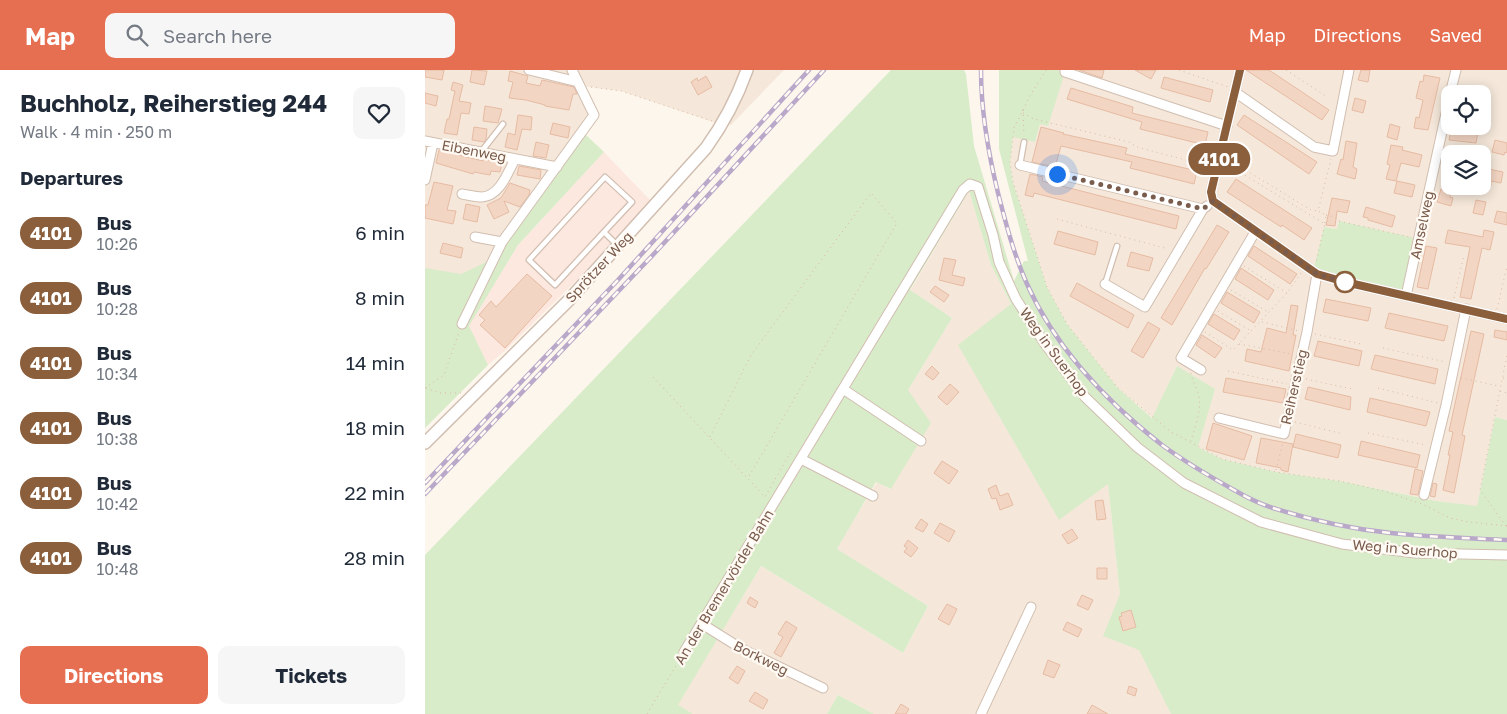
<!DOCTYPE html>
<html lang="en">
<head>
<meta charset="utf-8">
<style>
	body { margin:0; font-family:"Golos Text",sans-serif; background:#f6f6f7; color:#1f2937; height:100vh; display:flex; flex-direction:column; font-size:19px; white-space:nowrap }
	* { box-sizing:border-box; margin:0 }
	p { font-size:16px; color:#747a83 }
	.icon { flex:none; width:28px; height:28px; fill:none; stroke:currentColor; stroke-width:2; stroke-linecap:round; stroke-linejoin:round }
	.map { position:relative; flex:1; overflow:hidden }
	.side { display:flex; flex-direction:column; background:#fff; width:425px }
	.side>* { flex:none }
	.badge { padding:0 10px; border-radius:16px; font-size:18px; line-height:32px }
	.controls { position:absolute; left:1016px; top:15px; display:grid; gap:10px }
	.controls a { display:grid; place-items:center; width:50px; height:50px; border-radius:10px; background:#fff; box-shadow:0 2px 12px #0003; font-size:25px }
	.you { position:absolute; width:25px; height:25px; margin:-12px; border:4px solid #fff; border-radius:50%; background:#1a73e8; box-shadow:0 0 0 8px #1a73e833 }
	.map>.badge { position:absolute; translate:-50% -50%; box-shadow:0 0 0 2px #fff }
	h2 { padding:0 20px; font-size:19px; line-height:45px }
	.round { display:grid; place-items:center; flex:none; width:52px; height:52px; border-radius:10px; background:#f6f6f7 }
	.headline { display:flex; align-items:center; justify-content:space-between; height:85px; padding:0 20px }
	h1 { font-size:24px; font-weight:700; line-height:38px }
	.action { display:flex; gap:10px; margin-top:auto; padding:10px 20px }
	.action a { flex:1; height:58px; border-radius:10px; background:#e76f51; color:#fff; font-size:20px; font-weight:700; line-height:58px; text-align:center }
	.action a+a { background:#f6f6f7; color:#1f2937 }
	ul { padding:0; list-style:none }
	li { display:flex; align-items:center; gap:15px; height:65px; padding:0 20px }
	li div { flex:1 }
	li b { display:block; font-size:19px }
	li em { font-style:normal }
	li .badge { min-width:55px; font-weight:700; text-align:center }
	header { display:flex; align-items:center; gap:30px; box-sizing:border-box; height:70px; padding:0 25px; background:#e76f51; color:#fff }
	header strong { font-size:24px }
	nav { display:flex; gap:28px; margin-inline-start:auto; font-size:18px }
	.search { width:350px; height:45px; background:#f6f6f7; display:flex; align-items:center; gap:12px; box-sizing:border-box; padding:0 18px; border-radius:10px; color:#747a83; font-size:19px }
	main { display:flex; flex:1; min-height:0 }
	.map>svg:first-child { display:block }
</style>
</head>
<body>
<header>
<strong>Map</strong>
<div class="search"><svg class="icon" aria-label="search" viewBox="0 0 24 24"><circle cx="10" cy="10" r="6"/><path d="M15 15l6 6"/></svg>Search here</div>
<nav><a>Map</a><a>Directions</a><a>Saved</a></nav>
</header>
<main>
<section class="side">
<div class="headline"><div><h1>Buchholz, Reiherstieg 244</h1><p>Walk · 4 min · 250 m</p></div><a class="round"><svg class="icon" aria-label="heart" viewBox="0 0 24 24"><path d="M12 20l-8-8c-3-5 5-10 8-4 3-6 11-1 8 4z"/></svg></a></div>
<h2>Departures</h2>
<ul>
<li><span class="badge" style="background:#8b5e3c;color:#fff">4101</span><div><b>Bus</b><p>10:26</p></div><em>6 min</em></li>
<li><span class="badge" style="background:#8b5e3c;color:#fff">4101</span><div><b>Bus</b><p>10:28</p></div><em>8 min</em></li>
<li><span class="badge" style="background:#8b5e3c;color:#fff">4101</span><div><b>Bus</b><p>10:34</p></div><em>14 min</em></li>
<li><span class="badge" style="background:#8b5e3c;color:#fff">4101</span><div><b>Bus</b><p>10:38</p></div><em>18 min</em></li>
<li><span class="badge" style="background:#8b5e3c;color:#fff">4101</span><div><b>Bus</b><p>10:42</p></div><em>22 min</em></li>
<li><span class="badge" style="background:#8b5e3c;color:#fff">4101</span><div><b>Bus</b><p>10:48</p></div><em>28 min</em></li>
</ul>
<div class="action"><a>Directions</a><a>Tickets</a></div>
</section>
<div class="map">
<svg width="1082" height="644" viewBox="0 0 1082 644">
	<rect width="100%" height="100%" fill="#fdf6ec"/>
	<path fill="#f5e8da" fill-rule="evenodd" d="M0 0H359L306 55H297L196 21 156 16 169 45 77 172 0 301Z
		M632 0H1082V350L1070 347 1052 437 1011 431 915 411 851 402 797 389 773 377 752 296 728 348 693 318 642 254 622 217 588 112 585 93 588 66 610 72 615 54 639 2ZM1025 24H1058V56H1025ZM1025 84H1058V116H1025ZM914 151 920 212 899 157 912 159Z
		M544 121 566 195 586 234 635 449 683 413 695 523 746 644H449L413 625 402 644H268L252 635 336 496 478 583 503 536 411 479 452 412 465 419 483 320 527 248 485 221Z"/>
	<path fill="#fde8e0" d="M179 82 225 130 157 205 81 280 63 295 43 256 93 175Z"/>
	<path fill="#d8ecc9" d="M466 0H539L541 4 549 76 589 211 599 191H603L574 79V0H632L640 2 623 56 615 54 610 72 588 67 585 93 588 112 622 217 642 254 693 318 727 348 752 296 790 319 773 377 797 389 851 402 915 411 1011 431 1052 436 1070 347 1082 350V644H746L714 580 678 566 695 524 683 414 634 450 533 275 586 234 566 195 544 121 485 220 527 248 483 320 506 353 466 419 451 412 412 479 503 536 478 583 336 496 253 635 268 644H0V485Z
		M160 64 179 82 93 175 44 256 63 295 0 358V198L36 204 72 187Z
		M914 151 994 169 981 226 888 202 899 157 912 159Z
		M413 625 449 644H402Z"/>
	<path fill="#f3d5c3" stroke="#e6bba3" d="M0 0H19L17 10 0 7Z
		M47 0 62 1 59 15 45 12Z
		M654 0H679L677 8Z
		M710 0H731L726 9Z
		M821 0H844L904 40 897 50Z
		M936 0H945L943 12 933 10Z
		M85 1 103 6 101 13 115 16 117 10 149 17 152 24H148L144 40 120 36V35L101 30 84 28 88 12 83 11Z
		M999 5 1015 8 1003 60 989 58 991 47 994 48 998 30 991 28 995 11 998 12Z
		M281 6 287 17 273 25 266 12 272 8 273 11Z
		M739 7 788 20 785 32 736 18Z
		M28 12 38 15 34 31 46 33 44 44 36 43 32 65 19 63 22 49H24L30 21 26 20Z
		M646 18 708 37 707 43 783 62 780 75 715 59 717 52 642 29Z
		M0 23 13 26 11 36 0 33Z
		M930 28 941 31 938 43 927 40Z
		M60 36 77 39 73 53 58 51Z
		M93 45 107 47 106 60 97 59 92 80 80 77 83 63 90 65Z
		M819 45 892 92 884 104 812 55Z
		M128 53 145 57 143 68 125 64Z
		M965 54 975 57 972 70 962 67Z
		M1027 56 1043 59 1044 56 1054 57 1051 73 1024 70Z
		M49 57 62 59 61 69 59 72 47 70Z
		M616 57 639 63 638 64 702 78 700 84 772 101 769 114 705 98 707 92 636 76 630 97 607 92Z
		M1070 70 1082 73V83L1080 82 1079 85 1067 82Z
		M921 71 932 73 928 97 932 99 930 109 912 104 916 89 918 90Z
		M111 72 124 75 121 88 108 86Z
		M966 75 978 77 977 80 997 85 994 97 976 93 971 111 961 109 965 95 962 94Z
		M14 80 58 91 59 89 77 93 75 102 66 101 65 105 49 102 48 104 11 93Z
		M1022 84H1025V106L1018 104Z
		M94 96 116 100 115 109 92 105Z
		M1058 98 1078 102 1076 113 1066 111V116L1058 114Z
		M605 104 618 107 617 111 754 146 751 159 609 123 608 127 600 125Z
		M811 109 887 158 879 170 857 155 856 157 802 122Z
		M972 111 990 115 987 127 969 123Z
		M9 112 28 116 22 140 31 141 28 154 0 148V135H3Z
		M85 113 105 120 104 125 95 137 79 131 84 142 69 149 62 135 76 128Z
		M1016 119 1026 122 1025 127 1028 128 1026 136 1012 132Z
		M907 128 925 131 922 143 912 141 910 156 901 155Z
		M1051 130 1061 132 1058 145 1048 143Z
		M41 134 55 137 52 152 38 149Z
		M941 137 970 146 967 157 943 150V148L938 147Z
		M1072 141 1082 143V155L1069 152Z
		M792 155 804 162 781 199 780 198 747 255 736 248Z
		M1023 160 1058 167 1059 160 1069 162 1065 180 1057 178 1046 229 1035 227 1045 177 1020 173Z
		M633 161 673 172 670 185 629 174Z
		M18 173 38 178 36 188 15 183Z
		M829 176 872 204 865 214 823 186Z
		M1001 176 1012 178 1003 219 992 217Z
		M706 182 728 188 724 201 702 196Z
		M519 188 531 190 527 205 540 208 538 216 514 210Z
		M816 198 849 220 843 230 810 209Z
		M102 204 127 226 80 278 55 255 60 250 54 245 66 231 71 237Z
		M652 213 709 245 703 258 645 226Z
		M510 216 524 225 519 232 505 222Z
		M802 222 835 242 829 253 796 233Z
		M901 229 946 238 943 251 898 242Z
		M866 235 873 236 868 265H871L864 301 820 291 822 279 836 282 842 258 861 263Z
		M964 243 1023 256 1019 271 960 258Z
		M789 244 815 260 809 270 783 254Z
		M723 252 735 259 718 288 706 281Z
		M1070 260 1082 262V270L1069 267Z
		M1046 261 1059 264 1037 365 1040 366 1029 423 1018 420 1025 385H1023L1028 362 1024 361Z
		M777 265 797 278 790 288 771 275Z
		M893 271 937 281 934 296 889 286Z
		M950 285 1013 299 1010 314 946 299Z
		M507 296 514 303 508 310 500 304Z
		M801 308 861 319 858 333 798 322Z
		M525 314 534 322 522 335 513 327Z
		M883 317 926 327 925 340 880 329Z
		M945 328 1005 342 1001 356 942 342Z
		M788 353 827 366 819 390 781 379Z
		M871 364 916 375 913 388 868 377Z
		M836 368 868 374 863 402 856 400V398L831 393Z
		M936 371 995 385 992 398 933 385Z
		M517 391 533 401 524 414 509 403Z
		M990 399 998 401 993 425 985 424Z
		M1008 413 1012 414 1010 427 1005 426Z
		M571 415 575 426 583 423 588 435 575 440 571 428 567 429 563 419Z
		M678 430 681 449 672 450 670 431Z
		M496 449 503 454 498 462 490 458Z
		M515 453 530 461 524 472 509 463Z
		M647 459 653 468 643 474 637 465Z
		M483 470 493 478 486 487 479 482 482 478 479 476Z
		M672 498H682V509H672Z
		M657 525 668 530 663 540 652 535Z
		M325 527 333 532 330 538 322 533Z
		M522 534 532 539 524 555 513 549Z
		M706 540 711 557 698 561 694 547 697 546 696 543Z
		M361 551 372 558 356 587 349 583 358 567 353 564Z
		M642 552 657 559 653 567 638 560Z
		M623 590 635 595 629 608 618 604Z
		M312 596 320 601 313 614 304 608Z
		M704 616 712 619 710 626 702 623Z
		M330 622 343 630 338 639 324 631Z
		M476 634 484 639 481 644H470Z
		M667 635 683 644H662Z"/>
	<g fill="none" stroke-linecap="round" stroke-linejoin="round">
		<defs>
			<path id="service" d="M56 82 78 54
				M595 95 599 72
				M179 162 207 132 180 107 104 190 130 215 179 162 192 175
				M680 214 692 176"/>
			<path id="minor" d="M104 0 153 12
				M815 0 786 122 788 131 892 204 920 212 1082 249
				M640 2 802 56
				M810 22 889 77 908 81 924 0
				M1025 24 1031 0
				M0 71 132 97
				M595 95 778 139
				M0 110 8 73
				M37 124C43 125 51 127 57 127 75 126 83 102 90 89
				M50 167 77 172
				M680 214 720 237 778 139 782 136
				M981 226 1025 25
				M37 254 77 172 169 45 147 0
				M776 300 756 288 830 162
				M418 319 496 371
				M794 348 859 364 882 262 892 204
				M376 389 448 426
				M999 425 1021 335 1041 239
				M277 554 317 579 398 618
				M259 582 538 120 545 114 553 117 568 165 574 192 591 229 620 274 660 327 712 377 759 413 836 452 917 474 990 483 1082 485
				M556 644 606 537"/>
			<path id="tertiary" d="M0 373 143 231 281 78C299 53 312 28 322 0"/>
		</defs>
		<use href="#service" stroke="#d1beb0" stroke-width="7"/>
		<use href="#minor" stroke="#d1beb0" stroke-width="11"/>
		<use href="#tertiary" stroke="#d1beb0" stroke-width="14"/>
		<path stroke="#d9b8a5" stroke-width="1" stroke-dasharray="1 4" stroke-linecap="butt" d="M621 0 606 24 589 58 585 93 588 112 622 217 642 254 693 318 746 362 797 389 851 402 915 411 962 422 999 435 1025 448 1044 452 1082 456
			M754 0 803 17
			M861 0 901 26
			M166 17 196 21 287 51
			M598 40 599 65
			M598 43 609 49 704 72 712 77 783 96
			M804 90 886 140 893 141
			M803 95 900 154 891 193
			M901 145 910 147 914 151 985 167
			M632 149 743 179
			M900 153 901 145 893 141 906 89
			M819 196 862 223
			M806 220 843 242
			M1029 228 1039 185
			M1072 239 1082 196
			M793 241 826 261
			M837 252 874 261
			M780 262 808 280 862 223 876 203
			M890 264 936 274
			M814 274 867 284
			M958 278 1021 292
			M803 301 862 314
			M766 303C767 311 771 316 773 323 778 339 770 356 766 371
			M228 307 340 427 365 383 368 385
			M1036 308 1074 316
			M1078 308 1082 309
			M881 309 927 319
			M0 318 19 305 34 262
			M1 318 14 323H36
			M953 318 1013 333
			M1075 321 1082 323
			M870 352 918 364
			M943 363 1001 375
			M285 367 326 285 446 123 472 153 323 408
			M851 400 858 372
			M1081 456 1055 420 1082 285
			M222 644 255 589"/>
		<use href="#service" stroke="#fff" stroke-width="4.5"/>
		<use href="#minor" stroke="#fff" stroke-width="9"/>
		<use href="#tertiary" stroke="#fff" stroke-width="11"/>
		<defs>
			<path id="rail" d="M556 0C556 42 563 82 573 123 581 154 589 185 602 214 631 279 682 332 737 375 760 392 784 406 809 420 821 427 835 434 848 438 886 450 927 459 966 463 1004 467 1043 468 1082 470
				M0 413 193 210 384 0
				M0 424 226 187 399 0"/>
		</defs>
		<use href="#rail" stroke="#b9a8c9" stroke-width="4.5"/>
		<use href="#rail" stroke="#fffaf3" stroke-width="2.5" stroke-dasharray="8" stroke-linecap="butt"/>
	</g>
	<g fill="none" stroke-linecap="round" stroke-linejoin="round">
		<defs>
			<path id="line" d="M815 0 786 122 788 131 892 204 920 212 1082 249"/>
		</defs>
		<use href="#line" stroke="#fff" stroke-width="11"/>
		<use href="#line" stroke="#8b5e3c" stroke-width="8"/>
		<path stroke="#7a5c4d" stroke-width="5" stroke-dasharray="0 9" d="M632 104 778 139 788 131 892 204 920 212"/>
	</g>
	<circle fill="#fff" stroke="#8b5e3c" stroke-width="2.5" cx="920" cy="212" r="10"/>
	<g text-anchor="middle" stroke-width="4.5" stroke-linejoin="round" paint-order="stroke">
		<g font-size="14" fill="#7a5c4d" stroke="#fffaf3">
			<text transform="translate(49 81) rotate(11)" y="5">Eibenweg</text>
			<text transform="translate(997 155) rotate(-78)" y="5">Amselweg</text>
			<text transform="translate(174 197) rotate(-47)" y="5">Sprötzer Weg</text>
			<text transform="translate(629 282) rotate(54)" y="5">Weg in Suerhop</text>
			<text transform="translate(869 317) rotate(-77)" y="5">Reiherstieg</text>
			<text transform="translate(980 479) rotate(5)" y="5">Weg in Suerhop</text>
			<text transform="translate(299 517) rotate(-59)" y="5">An der Bremervörder Bahn</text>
			<text transform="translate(336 588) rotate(27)" y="5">Borkweg</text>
		</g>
	</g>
</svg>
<div class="controls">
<a><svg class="icon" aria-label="locate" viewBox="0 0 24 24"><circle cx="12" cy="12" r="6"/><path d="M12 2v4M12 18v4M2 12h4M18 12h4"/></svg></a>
<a><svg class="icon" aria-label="layers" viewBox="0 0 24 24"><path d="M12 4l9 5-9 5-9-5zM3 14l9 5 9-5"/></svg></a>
</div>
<div class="you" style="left:632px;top:104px"></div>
<b class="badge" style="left:794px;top:89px;background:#8b5e3c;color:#fff">4101</b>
</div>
</main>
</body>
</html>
